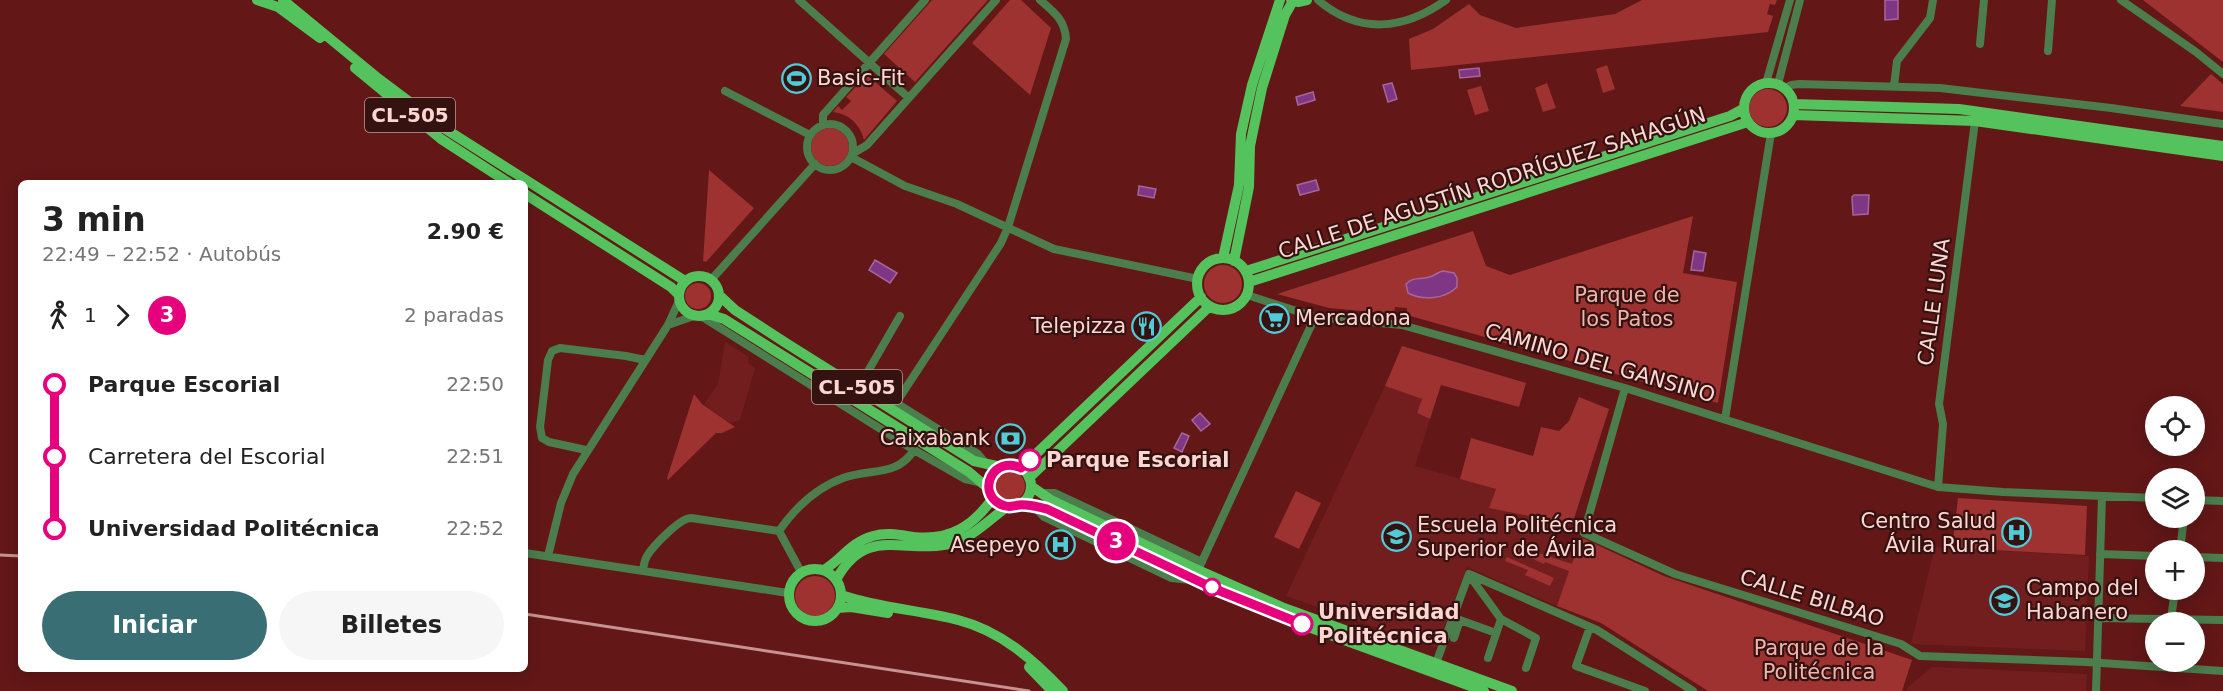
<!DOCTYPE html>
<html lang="es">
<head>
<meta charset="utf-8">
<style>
	body { margin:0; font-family:"DejaVu Sans",sans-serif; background:#f6f6f6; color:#222; height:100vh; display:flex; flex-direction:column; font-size:22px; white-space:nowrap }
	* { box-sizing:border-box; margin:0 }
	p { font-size:20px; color:#767676 }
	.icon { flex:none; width:33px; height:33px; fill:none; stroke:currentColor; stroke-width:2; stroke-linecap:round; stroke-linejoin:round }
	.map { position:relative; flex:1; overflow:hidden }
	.sheet { position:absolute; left:18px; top:180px; width:510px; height:492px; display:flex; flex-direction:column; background:#fff; border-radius:9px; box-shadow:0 3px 15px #0003 }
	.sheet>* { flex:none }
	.badge { padding:0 12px; border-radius:20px; font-size:21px; line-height:39px }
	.fabs { position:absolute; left:2145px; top:396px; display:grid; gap:12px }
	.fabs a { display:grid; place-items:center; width:60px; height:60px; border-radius:50%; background:#fff; box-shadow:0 3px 15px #0003; font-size:30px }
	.map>.badge { position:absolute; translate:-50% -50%; box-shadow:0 0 0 3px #fff }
	.legs { display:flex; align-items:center; gap:9px; height:66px; padding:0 24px; font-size:20px }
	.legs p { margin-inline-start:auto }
	.headline { display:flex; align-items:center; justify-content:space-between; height:102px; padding:0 24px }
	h1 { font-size:33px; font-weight:600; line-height:45px }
	.action { display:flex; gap:12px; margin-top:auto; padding:12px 24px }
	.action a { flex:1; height:69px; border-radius:36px; background:#386e74; color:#fff; font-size:24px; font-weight:600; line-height:69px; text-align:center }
	.action a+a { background:#f6f6f6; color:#222 }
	ul { padding:0 24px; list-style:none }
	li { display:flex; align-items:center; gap:21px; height:72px; font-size:22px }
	li i { display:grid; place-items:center; width:9px; height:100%; margin:0 8px; background:currentColor }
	li i::after { content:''; width:15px; height:15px; margin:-8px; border:4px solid; border-radius:50%; background:#fff }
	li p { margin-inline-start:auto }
	li:first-child i { background:linear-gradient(#0000 50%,currentColor 0) }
	li:last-child i { background:linear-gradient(currentColor 50%,#0000 0) }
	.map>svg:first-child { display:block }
</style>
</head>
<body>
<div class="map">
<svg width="2223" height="691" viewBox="0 0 2223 691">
	<rect width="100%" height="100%" fill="#631717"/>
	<path fill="#721e1f" d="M725 342 749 357 748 363 755 368 740 420 732 423 725 420 704 404 718 384Z
		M1385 386 1422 399 1417 413 1430 419 1415 466 1496 489 1490 508 1556 522 1550 546 1577 554 1557 606 1467 567 1436 648 1286 596Z
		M1935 547 2089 556 2085 651 1911 644Z
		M1932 667 2087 674 2086 691H1907L1908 687Z"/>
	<path fill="#9d3231" d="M932 0H988L915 82 884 54Z
		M1010 0H1021L1051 28 1030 95 972 43Z
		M1642 0H1777L1775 5 1770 4 1767 14 1773 16 1768 32 1411 70 1409 39 1433 29 1469 4 1480 15 1516 28 1615 14Z
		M2143 0H2223V62Z
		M1607 65 1615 89 1603 93 1596 69Z
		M2211 74 2223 84V112L2180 106Z
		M867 75 897 101 864 140C860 124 849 114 833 112L838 106 842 110 851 101 846 97Z
		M1547 83 1556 108 1543 112 1535 88Z
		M1481 86 1489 111 1475 115 1467 90Z
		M1749 108a19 19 0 1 1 38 0a19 19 0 1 1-38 0Z
		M811 147a19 19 0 1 1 38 0a19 19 0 1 1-38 0Z
		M709 170 754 208 706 262 703 261Z
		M1693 216 1683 273 1737 282 1718 403 1407 315V308L1395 307 1394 314 1329 308 1277 294 1473 231 1486 266 1510 275Z
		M1204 284a19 19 0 1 1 38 0a19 19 0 1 1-38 0Z
		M685 296a13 13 0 1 1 26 0a13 13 0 1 1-26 0Z
		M1402 346 1526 383 1519 407 1441 385 1430 419 1417 413 1422 399 1385 386Z
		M694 394 702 404 735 427 722 433H716L668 480 667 478Z
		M1579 397 1609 409 1572 525 1489 508 1496 489 1460 479 1471 438 1533 456 1541 427 1559 431 1569 421Z
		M995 486a15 15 0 1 1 30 0a15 15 0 1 1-30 0Z
		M1296 491 1321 503 1299 549 1274 537Z
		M1958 498 2087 506 2085 555 1952 548Z
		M1580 537 1664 576 1912 660 1902 691H1708L1601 623 1557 606 1569 571 1545 562 1544 564 1518 552 1520 547 1572 564Z
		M1507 557 1554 578 1550 586 1525 575 1528 570 1505 561Z
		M795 596a20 20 0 1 1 40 0a20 20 0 1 1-40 0Z"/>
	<path fill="#7f3684" stroke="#a5669b" stroke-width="1.5" d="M1885 0H1898V19L1885 20Z
		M1479 68 1480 76 1460 78 1459 70Z
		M1392 83 1397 99 1388 102 1383 85Z
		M1313 92 1315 100 1298 105 1296 97Z
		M1316 180 1319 190 1300 195 1297 185Z
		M1139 186 1156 189 1154 198 1138 195Z
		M1854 195H1869L1868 214 1853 215 1852 197Z
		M1694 251 1706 253 1703 271 1691 270Z
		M875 260 897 273 890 283 869 270Z
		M1443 271 1454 273 1457 278V287C1445 299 1423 301 1408 293L1406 284C1414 276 1420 280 1429 277 1435 276 1437 272 1443 271Z
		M1200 413 1210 424 1201 431 1192 420Z
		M1182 433 1189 436 1182 452 1174 448Z"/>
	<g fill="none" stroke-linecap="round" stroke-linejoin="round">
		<path stroke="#4b7d4d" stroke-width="8" d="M799 0 909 98
			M1318 0C1359 35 1404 30 1446 0
			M2121 0 2196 52 2223 74
			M1980 44 1984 0
			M2048 51 2052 0
			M1766 83 1790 0
			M1778 84 1800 0
			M1894 86 1897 61 1930 18 1933 0
			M1785 88 1791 85 1799 84 1940 88 2111 108 2223 124
			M725 91 810 135
			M807 147a23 23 0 1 1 46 0a23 23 0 1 1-46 0Z
			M823 125V115L925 0
			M852 154 867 145 996 0
			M851 157 905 186 957 204 1054 249 1198 279
			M711 280 815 164
			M1247 295 1315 317 1402 325 1625 388 1938 487 2003 492 2156 498
			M701 316 914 450 965 479 983 483
			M900 316 867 373 890 390 896 403 978 454 987 465
			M668 325 694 316
			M1625 388 1584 533 1675 574 1901 644 1920 656 2086 662 2223 671
			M892 409 1001 243 1008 227 1066 39C1065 20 1054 12 1040 0
			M1725 419 1771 133
			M586 450 549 442 542 438 540 427 548 360 552 351 560 348 626 356 645 360
			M1938 487 1943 424 1939 404 1975 121
			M1042 493H1055L1202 562
			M2194 500 2223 501
			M1034 506 1044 517 1171 578 1191 580
			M779 531C795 508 816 488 843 478 871 468 897 477 914 450
			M2180 550 2184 518
			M525 553 788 593
			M2100 554 2156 556
			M548 556 561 503 573 474 668 325 679 301
			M2194 557 2223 558
			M643 570C644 565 644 561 647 556 653 546 680 518 691 518L779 531 801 572
			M1198 570 1315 317
			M1469 575 1501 619 1488 658
			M2098 618 2223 620
			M1501 619 1536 638 1526 668
			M2171 619 2175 590
			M1590 627 1576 666 1645 691
			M1454 638 1460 620 1496 633
			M1436 663 1469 574 1597 630 1693 691
			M2096 691 2102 496"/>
		<path stroke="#54c25d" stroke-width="10" d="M257 0 278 7 320 38
			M283 0 379 79 447 130 685 281
			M1291 0 1298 2 1307 0
			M355 68 441 139 509 183
			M1744 108a25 25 0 1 1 50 0a25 25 0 1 1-50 0Z
			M1794 104 1959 109 2223 146
			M1793 115 1975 121 2223 156
			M525 194 671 287 679 295
			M1223 258 1239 185 1241 134 1252 85 1280 0
			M1197 284a26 26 0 1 1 52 0a26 26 0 1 1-52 0Z
			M1234 261 1249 187 1250 146 1262 88 1285 15 1293 1
			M1246 271 1730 116 1743 109
			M679 296a20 20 0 1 1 40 0a20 20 0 1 1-40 0Z
			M1249 282 1748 122
			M719 295 735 310 789 345 974 461 1001 467
			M708 314 724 319 969 472 989 489
			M989 486a21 21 0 1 1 42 0a21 21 0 1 1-42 0Z
			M1021 468 1201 297
			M1029 478 1210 306
			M1031 486 1051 500 1198 570 1284 608 1512 691
			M1019 505 1047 509 1215 589 1281 617 1484 691
			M789 595a26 26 0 1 1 52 0a26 26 0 1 1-52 0Z
			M824 570C842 559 851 542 873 536 887 532 900 535 914 537 950 541 973 526 993 498
			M836 580C867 523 906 556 953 543 973 537 990 519 1007 507
			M841 595C879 608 920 610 958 620 1001 631 1034 660 1063 691
			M838 608 851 607 888 613
			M1029 667 1052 691"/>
		<path stroke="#c79390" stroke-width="3" d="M0 555 21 556
			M525 614 1029 691"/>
	</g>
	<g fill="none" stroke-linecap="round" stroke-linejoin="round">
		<defs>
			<path id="line-1" d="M1030 460 1021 468C994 455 976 491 1000 504 1007 508 1012 506 1019 505 1028 504 1038 507 1047 509L1215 589 1302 624"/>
		</defs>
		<use href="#line-1" stroke="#fff" stroke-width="14"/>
		<use href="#line-1" stroke="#e6007e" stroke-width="9"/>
	</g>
	<defs>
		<symbol id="stadium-ring" viewBox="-11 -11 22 22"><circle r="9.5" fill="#331210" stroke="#52cbd8" stroke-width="1.5"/><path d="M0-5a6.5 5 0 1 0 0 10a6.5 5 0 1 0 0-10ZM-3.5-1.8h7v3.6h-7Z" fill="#52cbd8"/></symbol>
		<symbol id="supermarket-ring" viewBox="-11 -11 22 22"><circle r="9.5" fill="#331210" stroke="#52cbd8" stroke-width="1.5"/><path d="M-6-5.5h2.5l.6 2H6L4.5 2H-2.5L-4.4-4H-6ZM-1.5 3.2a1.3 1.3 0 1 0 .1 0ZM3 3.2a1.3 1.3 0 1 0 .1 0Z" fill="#52cbd8"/></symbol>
		<symbol id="restaurant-ring" viewBox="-11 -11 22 22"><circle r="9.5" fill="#331210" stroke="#52cbd8" stroke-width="1.5"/><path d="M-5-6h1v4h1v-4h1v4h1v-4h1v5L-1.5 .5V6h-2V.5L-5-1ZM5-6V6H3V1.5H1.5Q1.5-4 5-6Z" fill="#52cbd8"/></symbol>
		<symbol id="bank-ring" viewBox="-11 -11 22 22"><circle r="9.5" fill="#331210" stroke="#52cbd8" stroke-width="1.5"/><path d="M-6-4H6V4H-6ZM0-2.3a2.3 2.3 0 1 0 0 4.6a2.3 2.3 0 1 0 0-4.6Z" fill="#52cbd8"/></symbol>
		<symbol id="hospital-ring" viewBox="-11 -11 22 22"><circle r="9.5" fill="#331210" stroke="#52cbd8" stroke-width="1.5"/><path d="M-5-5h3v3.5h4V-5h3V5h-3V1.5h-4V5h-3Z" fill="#52cbd8"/></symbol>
		<symbol id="university-ring" viewBox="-11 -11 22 22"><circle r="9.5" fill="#331210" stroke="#52cbd8" stroke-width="1.5"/><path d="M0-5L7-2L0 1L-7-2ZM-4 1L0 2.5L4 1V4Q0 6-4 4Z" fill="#52cbd8"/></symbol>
		<symbol id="school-ring" viewBox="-11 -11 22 22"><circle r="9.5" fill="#331210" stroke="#52cbd8" stroke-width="1.5"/><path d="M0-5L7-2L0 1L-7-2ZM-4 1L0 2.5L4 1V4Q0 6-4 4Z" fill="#52cbd8"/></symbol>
	</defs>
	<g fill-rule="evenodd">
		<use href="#stadium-ring" x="780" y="62" width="33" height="33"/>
		<use href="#supermarket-ring" x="1258" y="302" width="33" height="33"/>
		<use href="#restaurant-ring" x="1130" y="310" width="33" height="33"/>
		<use href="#bank-ring" x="994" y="422" width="33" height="33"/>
		<use href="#hospital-ring" x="2000" y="516" width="33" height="33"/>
		<use href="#university-ring" x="1380" y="520" width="33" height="33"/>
		<use href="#hospital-ring" x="1044" y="528" width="33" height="33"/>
		<use href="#school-ring" x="1988" y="584" width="33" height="33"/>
	</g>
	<g fill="#fff" stroke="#e6007e" stroke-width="3">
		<circle cx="1030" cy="460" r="10"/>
		<circle cx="1212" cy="587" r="8"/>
		<circle cx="1302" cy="624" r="10"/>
	</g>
	<g text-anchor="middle" stroke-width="4.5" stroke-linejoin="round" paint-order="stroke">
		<g fill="#331210" stroke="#c09b98" stroke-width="1.5">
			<rect x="365" y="98" width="90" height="34" rx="4.5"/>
			<rect x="812" y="370" width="90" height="34" rx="4.5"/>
		</g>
		<g font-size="20" font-weight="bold" fill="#fdd6d2">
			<text x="410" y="122">CL-505</text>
			<text x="857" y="394">CL-505</text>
		</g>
		<g font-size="21" fill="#fdd6d2" stroke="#331210" text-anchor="start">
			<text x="817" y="85">Basic-Fit</text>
			<text x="1295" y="325">Mercadona</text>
			<text x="1126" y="333" text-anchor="end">Telepizza</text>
			<text x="990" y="445" text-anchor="end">Caixabank</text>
			<text x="1996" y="528" text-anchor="end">Centro Salud<tspan x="1996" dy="24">Ávila Rural</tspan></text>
			<text x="1417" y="532">Escuela Politécnica<tspan x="1417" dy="24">Superior de Ávila</tspan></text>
			<text x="1040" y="552" text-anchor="end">Asepeyo</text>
			<text x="2026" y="595">Campo del<tspan x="2026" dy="24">Habanero</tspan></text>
		</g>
		<g font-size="21" fill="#fdd6d2" stroke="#331210">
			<text transform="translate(1492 183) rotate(-18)" y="7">CALLE DE AGUSTÍN RODRÍGUEZ SAHAGÚN</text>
			<text transform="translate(1934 302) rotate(-82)" y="7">CALLE LUNA</text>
			<text transform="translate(1600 363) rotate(16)" y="7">CAMINO DEL GANSINO</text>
			<text transform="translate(1812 598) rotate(17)" y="7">CALLE BILBAO</text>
		</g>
		<g font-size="21" fill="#eeb3ad" stroke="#331210">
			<text x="1627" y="302">Parque de<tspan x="1627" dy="24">los Patos</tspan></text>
			<text x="1819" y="655">Parque de la<tspan x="1819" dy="24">Politécnica</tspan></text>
		</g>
		<g font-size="21" font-weight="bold" fill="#fdd6d2" stroke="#331210" text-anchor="start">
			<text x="1046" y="467">Parque Escorial</text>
			<text x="1318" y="619">Universidad<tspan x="1318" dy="24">Politécnica</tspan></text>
		</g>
	</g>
</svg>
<div class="fabs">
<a><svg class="icon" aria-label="locate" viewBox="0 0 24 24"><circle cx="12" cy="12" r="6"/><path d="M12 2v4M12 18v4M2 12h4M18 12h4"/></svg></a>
<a><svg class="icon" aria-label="layers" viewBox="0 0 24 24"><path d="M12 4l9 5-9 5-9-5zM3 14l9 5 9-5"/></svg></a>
<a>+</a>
<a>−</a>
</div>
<b class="badge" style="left:1116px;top:541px;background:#e6007e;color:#fff">3</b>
<section class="sheet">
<div class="headline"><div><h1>3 min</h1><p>22:49 – 22:52 · Autobús</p></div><b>2.90 €</b></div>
<div class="legs"><svg class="icon" aria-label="walk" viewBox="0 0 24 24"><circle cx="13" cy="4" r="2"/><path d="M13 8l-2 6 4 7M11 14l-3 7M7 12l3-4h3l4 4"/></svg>1<svg class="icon" aria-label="forward" viewBox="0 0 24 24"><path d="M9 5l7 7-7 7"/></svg><b class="badge" style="background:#e6007e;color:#fff">3</b><p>2 paradas</p></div>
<ul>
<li><i style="color:#e6007e"></i><b>Parque Escorial</b><p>22:50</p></li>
<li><i style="color:#e6007e"></i><span>Carretera del Escorial</span><p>22:51</p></li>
<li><i style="color:#e6007e"></i><b>Universidad Politécnica</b><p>22:52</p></li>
</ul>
<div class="action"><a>Iniciar</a><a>Billetes</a></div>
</section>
</div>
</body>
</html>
